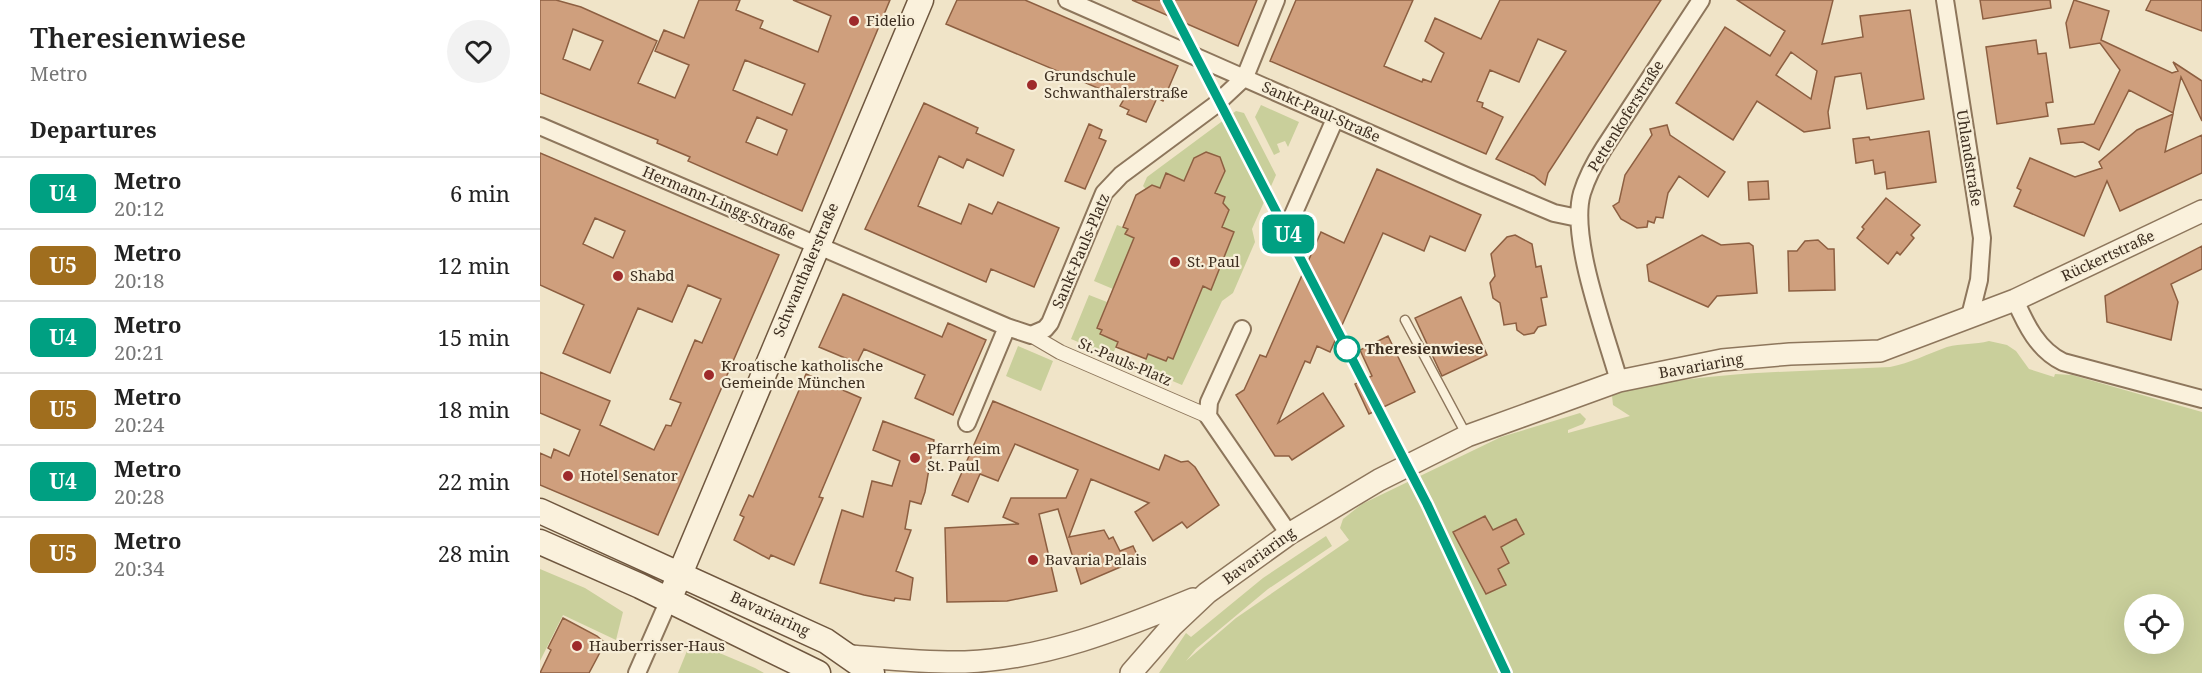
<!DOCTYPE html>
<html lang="en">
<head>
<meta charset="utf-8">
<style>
	body { margin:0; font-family:"Noto Serif",serif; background:#f2f2f2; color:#222; height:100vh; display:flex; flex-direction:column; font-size:22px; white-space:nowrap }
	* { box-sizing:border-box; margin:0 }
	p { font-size:20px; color:#767676 }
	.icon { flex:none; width:33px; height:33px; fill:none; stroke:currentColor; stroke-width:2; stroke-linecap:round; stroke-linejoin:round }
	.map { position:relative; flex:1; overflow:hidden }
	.drawer { display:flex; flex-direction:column; background:#fff; width:540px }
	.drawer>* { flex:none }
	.badge { padding:0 12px; border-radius:9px; font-size:21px; line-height:39px }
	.controls { position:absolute; left:1584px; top:594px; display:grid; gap:12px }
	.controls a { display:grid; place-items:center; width:60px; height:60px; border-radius:50%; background:#fff; box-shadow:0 6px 24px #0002; font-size:30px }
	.map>.badge { position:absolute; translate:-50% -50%; box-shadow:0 0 0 3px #fff }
	h2 { padding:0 30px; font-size:22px; line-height:54px }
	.round { display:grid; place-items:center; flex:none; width:63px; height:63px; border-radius:32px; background:#f2f2f2 }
	.headline { display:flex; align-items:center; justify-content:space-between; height:102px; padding:0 30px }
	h1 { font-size:28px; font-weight:600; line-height:45px }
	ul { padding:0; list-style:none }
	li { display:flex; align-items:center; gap:18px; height:72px; padding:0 30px; border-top:2px solid #e0e0e0 }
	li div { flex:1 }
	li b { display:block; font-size:22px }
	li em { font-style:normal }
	li .badge { min-width:66px; font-weight:700; text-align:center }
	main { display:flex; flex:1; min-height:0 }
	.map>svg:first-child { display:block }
</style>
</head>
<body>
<main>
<section class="drawer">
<div class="headline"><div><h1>Theresienwiese</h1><p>Metro</p></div><a class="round"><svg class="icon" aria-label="heart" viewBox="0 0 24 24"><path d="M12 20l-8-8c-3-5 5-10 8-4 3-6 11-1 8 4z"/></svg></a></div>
<h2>Departures</h2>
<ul>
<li><span class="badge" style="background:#00a082;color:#fff">U4</span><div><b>Metro</b><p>20:12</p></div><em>6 min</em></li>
<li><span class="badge" style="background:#a06e1e;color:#fff">U5</span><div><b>Metro</b><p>20:18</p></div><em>12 min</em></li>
<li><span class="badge" style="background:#00a082;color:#fff">U4</span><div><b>Metro</b><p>20:21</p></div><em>15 min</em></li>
<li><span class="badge" style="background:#a06e1e;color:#fff">U5</span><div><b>Metro</b><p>20:24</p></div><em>18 min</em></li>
<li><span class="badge" style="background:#00a082;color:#fff">U4</span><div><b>Metro</b><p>20:28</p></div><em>22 min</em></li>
<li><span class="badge" style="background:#a06e1e;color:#fff">U5</span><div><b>Metro</b><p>20:34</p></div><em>28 min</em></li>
</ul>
</section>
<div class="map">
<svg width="1662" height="673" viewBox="0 0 1662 673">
	<rect width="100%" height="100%" fill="#f0e4c8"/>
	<path fill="#c9cf9b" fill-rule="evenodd" d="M721 105 759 122 748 147 745 141 737 144 740 152 734 155 715 117Z
		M696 111 704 113 736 175 712 229 715 242 693 293 682 301 642 385 602 368 608 354 612 356 615 352 623 355 622 359 625 361 628 357 633 359 658 284 671 289 694 233 682 227 683 203 675 193 684 171 679 157 666 152 654 158 644 181 626 173 620 188 612 185 609 192 603 186 607 177Z
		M577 225 588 229 586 234 599 239 573 289 554 281Z
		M549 295 567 302 557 328 562 330 560 334 578 342 572 356 531 339Z
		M1449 341 1467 345 1476 351 1489 369 1514 377 1515 374 1532 375 1662 412V673H619L646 633 651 637 723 578 786 536 792 546 728 589 656 649 646 661 696 618 809 540 800 528 803 519 822 504 961 437 1040 413 1046 419 1043 424 1028 430V433L1090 416 1073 405 1072 396C1089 386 1111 385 1130 382 1202 371 1276 371 1350 367 1370 363 1388 354 1407 347 1421 343 1435 345 1449 341ZM1594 604H1634V644H1594Z
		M478 346 513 361 501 391 466 376Z
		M0 569 45 588 83 612 76 640 23 615 0 661Z
		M151 641 215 668 224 673H138Z"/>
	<path fill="#cf9f7d" stroke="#8d5f41" stroke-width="1.5" fill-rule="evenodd" d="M0 0H16L41 7 117 41 98 83 135 98 149 65 115 51 124 30 144 38 159 0H200L196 10 223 21 220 28 278 52 291 16 253 0H350L262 211 148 161 150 157 117 143 118 140 0 93ZM33 29 63 41 50 70 23 59ZM205 60 265 84 252 115 193 90ZM217 117 247 130 237 155 206 142Z
		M417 0H485L638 66 623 101 617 98 606 122 587 114 589 110 580 106 584 99 406 24Z
		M592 0H717L698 46Z
		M756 0H873L844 66 882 82 883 79 891 82 904 53 885 41 895 18 941 39 960 0H1121L1008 173 1005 185 994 176 956 159 1026 51 998 39 979 82 950 70 937 101 943 103 942 107 963 117 946 154 730 61Z
		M1197 0H1293L1282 44 1323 37 1320 16 1370 10 1384 99 1327 109 1321 73 1295 77 1288 112 1290 128 1264 132 1217 101 1193 140 1136 103 1185 27 1230 56 1245 31ZM1251 52 1277 71 1271 99 1236 75Z
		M1440 0H1510L1511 8 1443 19Z
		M1534 0 1569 11 1561 40 1632 73 1638 71 1633 62 1662 81V121L1641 77 1633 113 1589 90 1559 150 1543 142 1521 144 1518 129 1554 124 1580 70 1560 43 1530 48 1526 23Z
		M1611 0H1662V31L1606 10Z
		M1496 40 1498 54 1506 53 1513 102 1506 103 1508 116 1457 124 1446 47Z
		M384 103 438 128 436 133 474 150 463 176 427 159 423 168 399 156 378 206 421 224 429 204 452 214 458 202 519 228 494 287 451 269 446 282 325 229Z
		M1633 114 1625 152 1662 135V173L1580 211 1567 181 1544 236 1474 206 1481 190 1477 188 1490 158 1535 177 1562 168 1559 162 1597 130Z
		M549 124 562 130 559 138 566 141 545 189 525 181Z
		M1127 125 1130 135 1185 172 1168 197 1139 176 1128 193 1123 218 1116 217 1114 223 1108 221 1107 227 1097 228 1081 219 1073 206 1079 202 1085 175 1112 135 1110 129Z
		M1389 131 1396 182 1347 189 1345 172 1335 174 1333 160 1316 163 1313 139 1329 137 1330 140Z
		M666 152 680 157 685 171 675 193 685 197 683 203 689 210 682 227 694 232 671 290 663 286 633 359 628 357 626 361 608 354 606 359 576 347 578 342 560 334 562 330 557 328 594 238 585 234 588 229 583 227 596 195 612 185 620 188 626 173 644 181 654 158Z
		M0 153 239 255 118 535 0 485V453L11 458 14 449 29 456 40 430 0 413V372L70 401 60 425 114 450 126 425 131 426 141 403 130 399 155 340 162 343 181 299 148 285 132 322 98 308 70 373 23 353 44 305 0 285ZM55 218 85 231 73 258 43 244Z
		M837 169 941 215 925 251 890 236 884 251 843 233 790 352 777 346 770 363 765 361 738 423 783 393 804 426 752 460 749 456H735L696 395 704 390 720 355 726 357 781 232 804 243Z
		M1228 181 1229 199 1209 200 1208 182Z
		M1346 198 1380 225 1371 235 1374 238 1360 255 1357 252 1348 264 1317 238 1324 229 1322 227Z
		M975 235 992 244 996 267 1001 266 1007 297 1001 298 1006 325 998 327 994 333 984 335 977 330 976 323 964 325 960 303 953 298 950 283 955 276 951 254 967 237Z
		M1162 235 1181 245 1209 243 1213 246 1217 293 1177 296 1168 307 1109 281 1107 265Z
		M1278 240 1288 249H1294L1295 290 1249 291 1248 251H1257L1265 241Z
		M1662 246V269L1631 284 1638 302 1631 340 1567 322 1565 296Z
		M303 294 402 337 408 323 446 340 413 415 375 398 385 375 324 349 317 363 279 347Z
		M921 297 947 355 902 376 875 318Z
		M848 336 875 392 829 414 815 384 832 376 820 350Z
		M266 374 321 398 279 497 283 498 254 565 231 555 229 559 194 540 204 517 200 515 209 495 213 497Z
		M453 401 619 470 625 455 641 462 648 461 655 467 679 505 647 528 642 522 613 541 595 512 609 503 551 479 529 537 564 530 569 539 573 537 580 551 593 546 599 559 541 584 518 509 499 514 517 591 467 601 407 602 405 528 479 524 463 517 471 498H526L538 470 475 444 458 481 440 474 428 502 412 495Z
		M343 421 394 440 385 492 381 504 370 501 365 529 371 530 356 571 373 578 370 600 355 598 354 601 324 595 280 583 302 510 323 517 332 481 352 486 360 461 333 450Z
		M945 516 953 530 976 519 984 534 961 547 969 563 958 569 966 585 946 594 913 532Z
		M23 618 57 636 65 643 49 673H0L11 650 8 648Z"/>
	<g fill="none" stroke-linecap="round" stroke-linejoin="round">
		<defs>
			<path id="service" d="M865 320 927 436"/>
			<path id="pedestrian" d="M491 335 520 352 668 416"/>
			<path id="minor" d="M527 0 924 175 1014 213 1038 218
				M1405 0 1442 238 1439 280 1430 316
				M0 126 467 327 491 335 505 329 510 323 564 193 581 175 674 106 705 77 736 0
				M752 217 795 119
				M1475 300C1486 325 1498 350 1523 362L1662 399
				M702 329 669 402 668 416 749 534
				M1079 381C1066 334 1029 238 1042 193 1047 177 1055 162 1064 148L1161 0
				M427 423 467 327
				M97 673 129 600"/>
			<path id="tertiary" d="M311 656C349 659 387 663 425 662 505 659 580 629 653 599
				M591 673 632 626 667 593 749 534 839 480 927 436 1079 381 1182 360 1250 354 1340 351 1475 300 1662 211"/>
			<path id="secondary" d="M0 511 286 641 332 673
				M0 542 100 586 278 673
				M129 600 381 0"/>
		</defs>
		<use href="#service" stroke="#8d765c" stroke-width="11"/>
		<use href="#pedestrian" stroke="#8d765c" stroke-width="16"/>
		<use href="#minor" stroke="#8d765c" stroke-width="20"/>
		<use href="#tertiary" stroke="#8d765c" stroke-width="24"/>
		<use href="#secondary" stroke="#6f573f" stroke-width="27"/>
		<use href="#service" stroke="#faf1dc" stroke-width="8"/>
		<use href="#pedestrian" stroke="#faf1dc" stroke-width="14"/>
		<use href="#minor" stroke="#faf1dc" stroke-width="16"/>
		<use href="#tertiary" stroke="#faf1dc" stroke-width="21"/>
		<use href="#secondary" stroke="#faf1dc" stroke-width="24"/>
	</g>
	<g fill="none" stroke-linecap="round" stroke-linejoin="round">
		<defs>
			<path id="line" d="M627 0 887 504 966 673"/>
		</defs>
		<use href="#line" stroke="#fff" stroke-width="14"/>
		<use href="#line" stroke="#00a082" stroke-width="9"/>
	</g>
	<g fill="#9e2a2b" stroke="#f7eed8" stroke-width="2">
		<circle cx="314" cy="21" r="6"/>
		<circle cx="492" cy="85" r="6"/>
		<circle cx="635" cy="262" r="6"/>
		<circle cx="78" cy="276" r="6"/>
		<circle cx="169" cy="375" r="6"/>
		<circle cx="375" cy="458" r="6"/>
		<circle cx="28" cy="476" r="6"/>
		<circle cx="493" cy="560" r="6"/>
		<circle cx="37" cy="646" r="6"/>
	</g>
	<circle fill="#fff" stroke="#00a082" stroke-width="3" cx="807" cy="349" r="12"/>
	<g text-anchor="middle" stroke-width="4.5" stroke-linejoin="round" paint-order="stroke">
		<g font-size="15" fill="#3d2e20" stroke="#f7eed8" text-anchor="start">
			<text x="326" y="26">Fidelio</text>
			<text x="504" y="81">Grundschule<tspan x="504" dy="17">Schwanthalerstraße</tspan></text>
			<text x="647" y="267">St. Paul</text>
			<text x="90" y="281">Shabd</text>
			<text x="181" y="371">Kroatische katholische<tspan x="181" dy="17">Gemeinde München</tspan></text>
			<text x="387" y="454">Pfarrheim<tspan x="387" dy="17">St. Paul</tspan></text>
			<text x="40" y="481">Hotel Senator</text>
			<text x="505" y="565">Bavaria Palais</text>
			<text x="49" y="651">Hauberrisser-Haus</text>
		</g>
		<g font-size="15" fill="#3d2e20" stroke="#f7eed8">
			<text transform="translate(781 112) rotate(24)" y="5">Sankt-Paul-Straße</text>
			<text transform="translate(1086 116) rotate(-58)" y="5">Pettenkoferstraße</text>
			<text transform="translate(1429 158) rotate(81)" y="5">Uhlandstraße</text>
			<text transform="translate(179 203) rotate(23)" y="5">Hermann-Lingg-Straße</text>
			<text transform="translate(541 251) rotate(-67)" y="5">Sankt-Pauls-Platz</text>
			<text transform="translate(1568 256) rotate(-25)" y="5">Rückertstraße</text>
			<text transform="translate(266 270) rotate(-67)" y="5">Schwanthalerstraße</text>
			<text transform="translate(585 362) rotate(23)" y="5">St.-Pauls-Platz</text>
			<text transform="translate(1161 366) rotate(-10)" y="5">Bavariaring</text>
			<text transform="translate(719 556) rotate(-36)" y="5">Bavariaring</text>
			<text transform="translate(230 614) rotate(25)" y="5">Bavariaring</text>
		</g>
		<g font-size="15" font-weight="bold" fill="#3d2e20" stroke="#f7eed8" text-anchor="start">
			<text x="825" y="354">Theresienwiese</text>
		</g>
	</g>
</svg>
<div class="controls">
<a><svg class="icon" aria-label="locate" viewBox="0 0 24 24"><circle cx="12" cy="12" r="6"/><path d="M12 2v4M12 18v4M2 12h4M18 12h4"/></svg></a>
</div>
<b class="badge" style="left:748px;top:234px;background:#00a082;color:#fff">U4</b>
</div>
</main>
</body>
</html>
